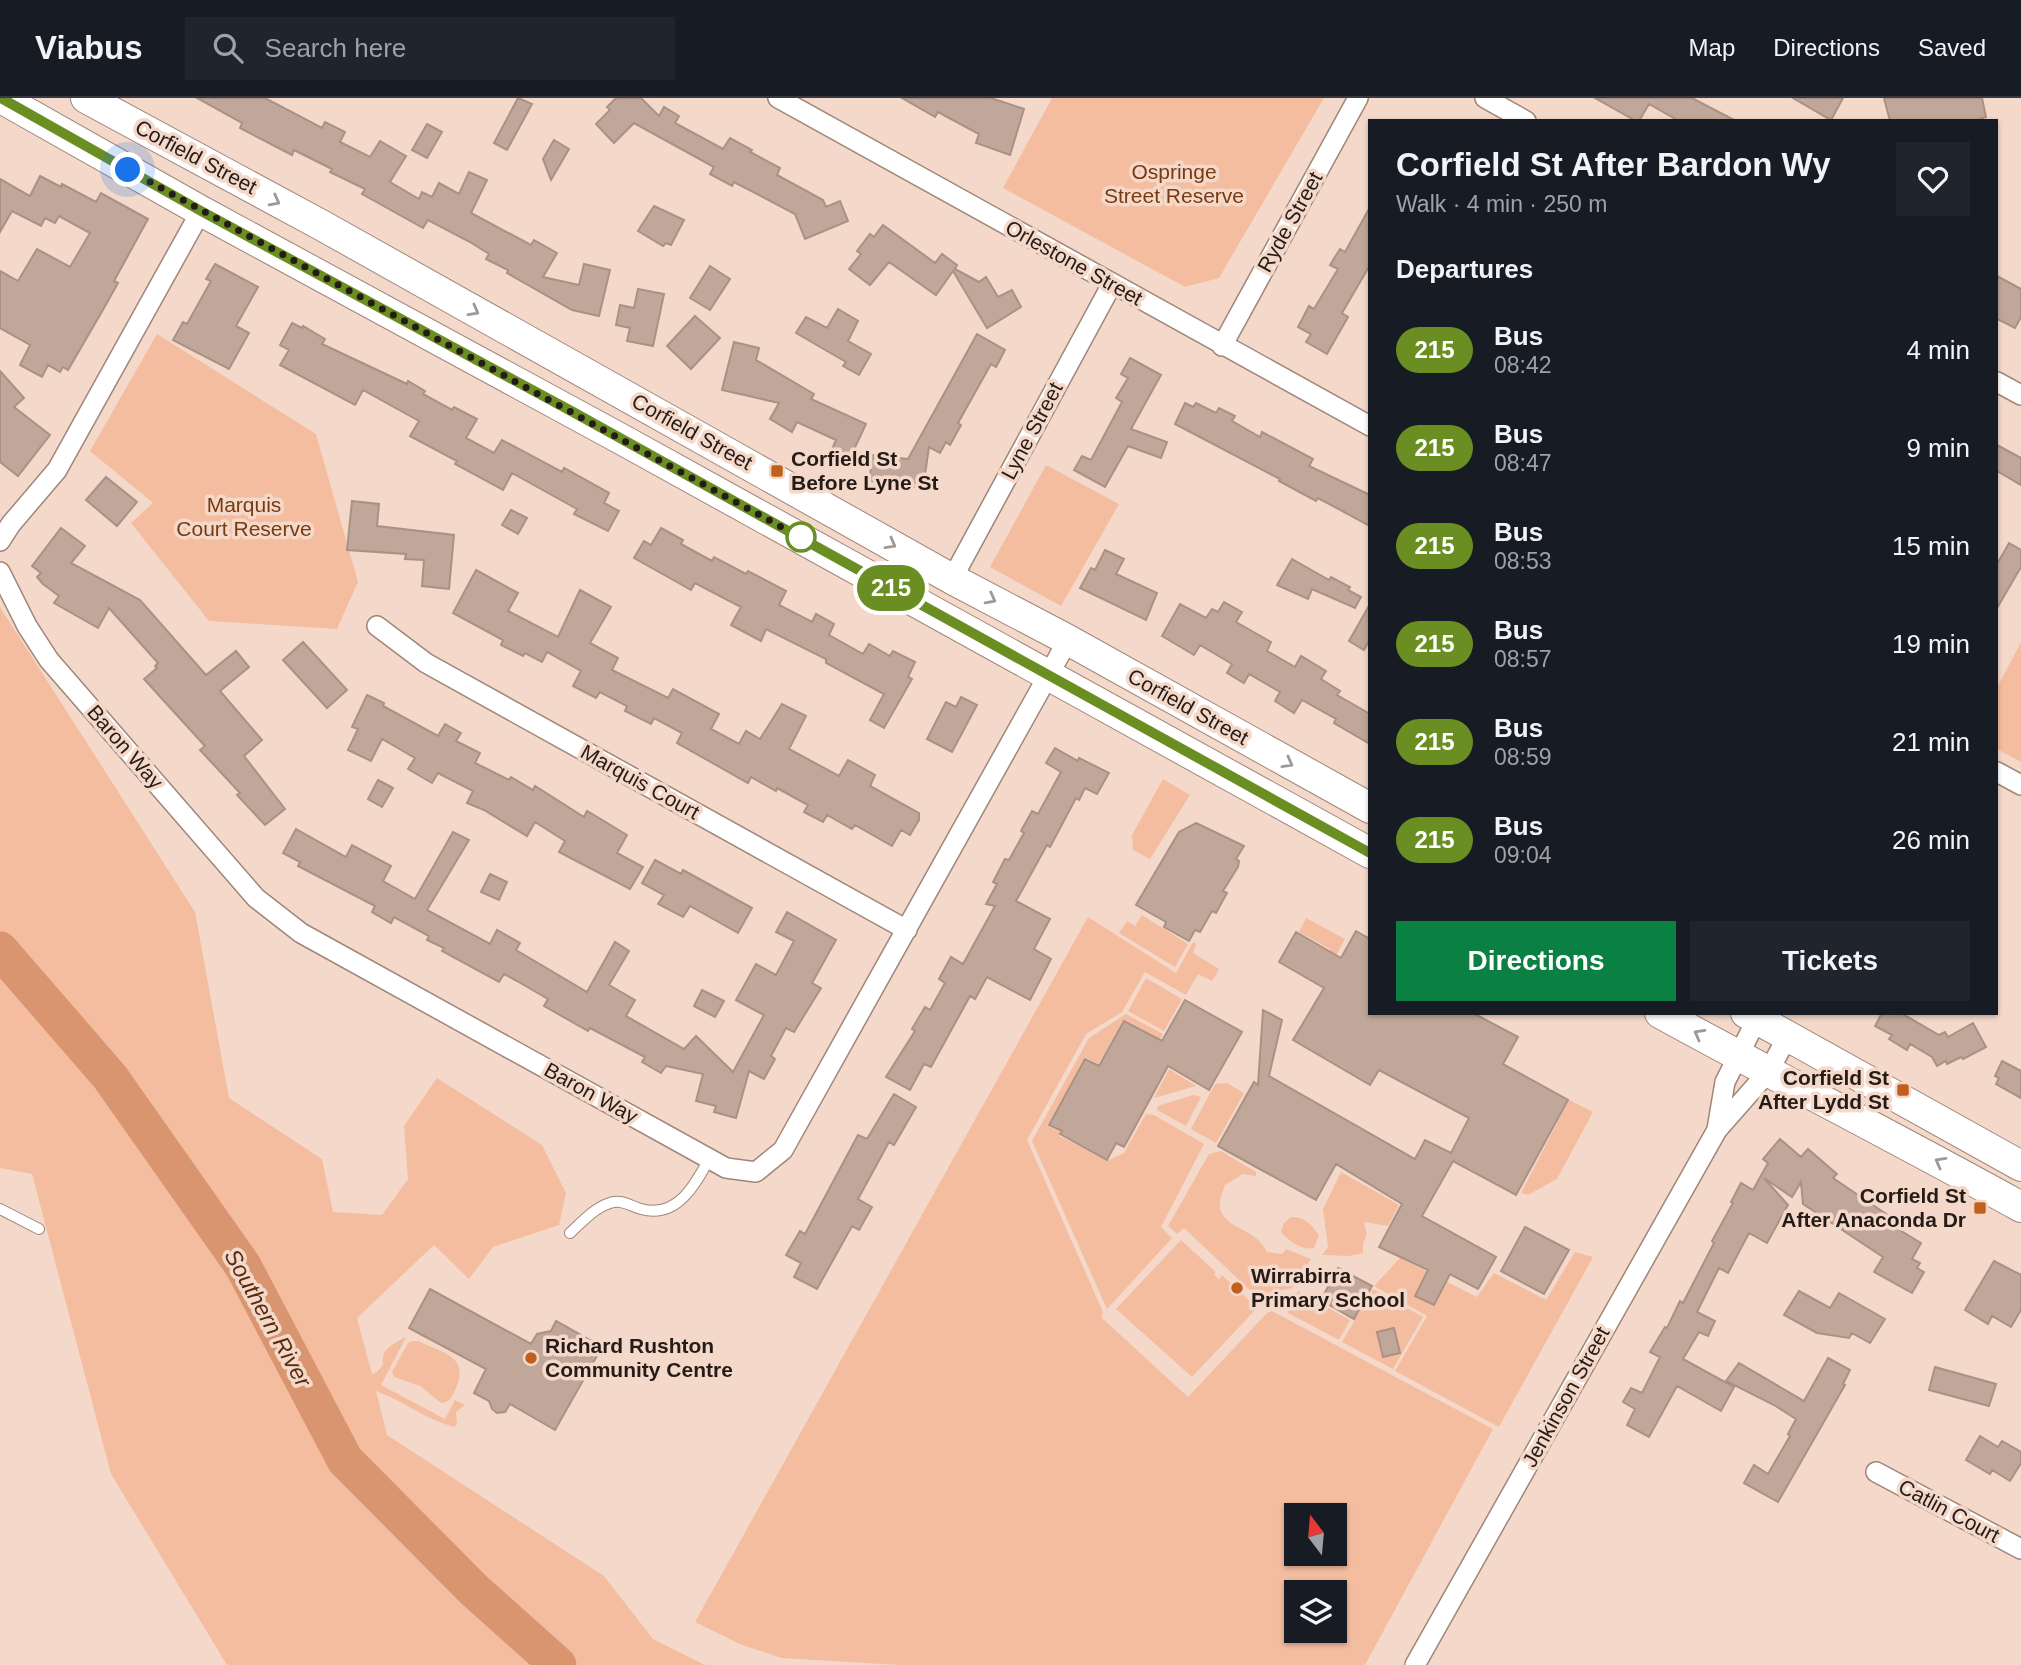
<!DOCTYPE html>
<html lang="en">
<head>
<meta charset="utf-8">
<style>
	body { margin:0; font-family:Helvetica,sans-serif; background:#20242c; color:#f1f3f6; height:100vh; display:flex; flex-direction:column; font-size:26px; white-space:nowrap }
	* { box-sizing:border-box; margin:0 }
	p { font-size:23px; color:#9ea1a6 }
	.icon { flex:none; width:38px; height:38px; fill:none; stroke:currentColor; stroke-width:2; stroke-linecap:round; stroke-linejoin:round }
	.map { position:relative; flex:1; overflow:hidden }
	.side { position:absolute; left:1368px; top:21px; width:630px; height:896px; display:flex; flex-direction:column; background:#171b24; border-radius:0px; box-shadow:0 2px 5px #0004 }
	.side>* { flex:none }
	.badge { padding:0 14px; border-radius:23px; font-size:24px; line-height:46px }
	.needle { width:46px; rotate:344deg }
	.buttons { position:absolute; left:1284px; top:1405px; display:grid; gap:14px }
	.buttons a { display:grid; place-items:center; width:63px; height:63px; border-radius:0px; background:#171b24; box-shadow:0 2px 5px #0004; font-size:35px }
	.you { position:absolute; width:35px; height:35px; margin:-18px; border:5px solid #fff; border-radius:50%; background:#1a73e8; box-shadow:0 0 0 10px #1a73e833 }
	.map>.badge { position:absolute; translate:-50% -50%; box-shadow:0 0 0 4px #fff }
	h2 { padding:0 28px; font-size:26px; line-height:63px }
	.round { display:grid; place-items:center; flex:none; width:74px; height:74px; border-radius:0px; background:#20242c }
	.overview { display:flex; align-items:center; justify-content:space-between; height:119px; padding:0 28px }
	h1 { font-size:33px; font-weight:700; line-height:52px }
	.cta { display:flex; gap:14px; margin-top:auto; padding:14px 28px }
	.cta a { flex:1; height:80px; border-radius:0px; background:#0b8043; color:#fff; font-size:28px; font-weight:700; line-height:80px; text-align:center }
	.cta a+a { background:#20242c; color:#f1f3f6 }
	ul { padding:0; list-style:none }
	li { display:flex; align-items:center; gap:21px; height:98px; padding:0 28px }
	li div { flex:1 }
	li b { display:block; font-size:26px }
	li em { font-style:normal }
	li .badge { min-width:77px; font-weight:700; text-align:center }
	header { display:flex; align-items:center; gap:42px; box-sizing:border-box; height:98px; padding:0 35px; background:#171b24; border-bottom:2px solid #363941 }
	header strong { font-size:33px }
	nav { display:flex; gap:38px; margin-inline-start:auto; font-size:24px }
	.search { width:490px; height:63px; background:#20242c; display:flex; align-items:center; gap:18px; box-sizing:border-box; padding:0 24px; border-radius:0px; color:#9ea1a6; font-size:26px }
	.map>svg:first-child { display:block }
</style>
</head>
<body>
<header>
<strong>Viabus</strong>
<div class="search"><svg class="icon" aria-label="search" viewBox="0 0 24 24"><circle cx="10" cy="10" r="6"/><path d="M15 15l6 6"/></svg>Search here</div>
<nav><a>Map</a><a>Directions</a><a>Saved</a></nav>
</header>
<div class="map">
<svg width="2021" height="1567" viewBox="0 0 2021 1567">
	<rect width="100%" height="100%" fill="#f4d9ca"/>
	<path fill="#f4bda0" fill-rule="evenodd" d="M1052 0H1324L1219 180 1185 189 1003 90Z
		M157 236 316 336 358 484 337 531 209 523 131 425 153 405 90 353Z
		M1046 367 1119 406 1061 508 990 469Z
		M0 509 195 814 229 1000 322 1061 333 1114 382 1117 408 1081 404 1028 437 980 542 1047 566 1095 559 1127 493 1149 469 1181 434 1147 357 1220 372 1276 377 1274 383 1267C381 1250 393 1246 406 1239L381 1287 445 1321 455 1302 465 1307 456 1314 457 1326 454 1329C427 1322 403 1303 376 1293L387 1337 604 1478 653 1541 705 1567H227L111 1376 32 1076 0 1070Z
		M2021 544V664L1997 651V590Z
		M1163 681 1190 697 1150 761 1133 752 1132 737Z
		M1142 817 1188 846 1175 869 1119 835 1127 823 1135 828Z
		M1088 819 1176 875 1193 844 1196 846 1193 855 1219 871 1212 883 1198 876 1186 897 1145 874 1122 914 1086 936 1027 1042 1103 1214 1101 1219 1188 1299 1267 1215 1272 1213 1493 1331 1365 1567H898L782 1560 742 1547 695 1524ZM1297 1418H1335V1456H1297ZM1297 1494H1335V1533H1297Z
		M1306 820 1345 841 1331 867 1324 863 1330 851 1299 834Z
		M1146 880 1182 901 1164 933 1128 913Z
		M1126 916 1163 936 1150 959 1140 955 1150 936 1124 922 1098 966 1085 959 1047 1028 1060 1034 1059 1038 1109 1062 1124 1055 1146 1016 1154 1017 1204 1046 1161 1129 1172 1140 1107 1211 1032 1043 1089 940Z
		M1169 971 1196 988 1154 1000Z
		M1227 985 1244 995 1216 1045 1191 1031 1215 986Z
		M1193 997 1201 999 1186 1028 1157 1012 1158 1008Z
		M1569 1002 1593 1014 1557 1081 1528 1097 1521 1095Z
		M1221 1053 1256 1074V1078L1243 1076 1225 1087C1223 1093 1219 1102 1220 1109 1222 1126 1246 1131 1257 1141 1261 1144 1264 1149 1267 1154L1282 1156 1286 1151 1311 1161 1292 1190 1256 1198 1184 1130 1177 1136 1168 1128 1209 1056Z
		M1341 1074 1399 1107 1388 1128 1364 1124 1367 1136 1363 1146V1155L1349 1158 1322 1157 1328 1149 1323 1111Z
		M1291 1119C1305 1119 1311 1126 1319 1137L1314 1150C1302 1153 1289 1143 1281 1134L1284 1125Z
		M1181 1142 1216 1174 1214 1176 1219 1181 1222 1177 1257 1210 1192 1279 1116 1211Z
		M1575 1154 1593 1159 1499 1329 1395 1273 1427 1218 1374 1188 1400 1160 1477 1199 1494 1175 1546 1202Z
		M1373 1191 1423 1219 1393 1271 1342 1244Z
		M1298 1193 1350 1222 1339 1242 1288 1215V1209Z
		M413 1243H418C442 1255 470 1258 456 1290 452 1298 451 1304 441 1305L420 1288 394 1279 392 1274 408 1245Z"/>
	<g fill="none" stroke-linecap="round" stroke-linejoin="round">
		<path stroke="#d99570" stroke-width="37" d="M0 852 110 979 243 1168 345 1362 474 1492 558 1567"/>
	</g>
	<path fill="#c1a79a" stroke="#aa9183" stroke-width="2" d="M197 0H265L322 30 325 24 345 34 340 44 370 59 380 43 406 58 390 84 419 101 422 94 432 99 439 85 459 96 469 74 487 82 471 115 531 147 534 142 557 155 543 179 579 187 584 166 610 172 599 218 572 212 507 175 508 172 486 161 489 156 470 144 428 122 423 130 362 96 365 91 330 74 332 71 294 52 292 57 240 30 242 25Z
		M518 0 532 6 507 52 494 45Z
		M616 0H641L659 18 664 9 679 18 675 25 723 51 730 40 752 52 750 54 780 70 777 77 823 102 826 109 840 103 848 123 805 141 795 116 734 84 732 88 710 76 714 69 634 25 614 45 596 26 610 12 607 9Z
		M902 0H991L1024 11 1010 57 976 45 979 36 938 14 935 19Z
		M1595 0H1692L1736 23H1679L1649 6 1639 23H1636Z
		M1793 0H1843L1831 22Z
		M1884 0H1982L1986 19 1973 23H1890Z
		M427 26 442 34 427 60 412 52Z
		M554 42 569 51 551 82 543 61Z
		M40 78 61 89 62 86 96 104 101 95 148 121 114 183 118 185 104 210 68 272 63 269 60 274 48 267 42 279 20 267 30 247 0 230V173L18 183 37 151 70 169 90 135 59 118 55 125 45 120 41 128 12 113 0 134V81L30 98Z
		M654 108 684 122 671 147 666 145 663 148 638 133Z
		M1370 109V167L1342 215 1348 219 1327 256 1306 244 1311 236 1298 229 1309 208 1314 211 1338 171 1330 167 1340 151 1345 154Z
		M883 127 935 165 942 156 957 167 955 171 979 184 986 179 998 199 1012 192 1021 209 987 230 953 173 936 197 889 164 870 187 849 171 861 156 857 153 870 136 874 139Z
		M215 166 258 189 236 228 249 235 229 271 173 242 183 224 187 226 211 183 206 181Z
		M710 168 730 181 710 212 690 200Z
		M1997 178 2021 191V219L2015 230 1997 221Z
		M638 191 664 196 653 248 627 243 630 230 616 227 620 207 634 210Z
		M838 211 858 223 848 243 871 256 859 277 843 268 846 264 796 235 806 219 827 230Z
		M695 218 720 240 691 271 667 248Z
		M292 225 302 230 303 228 325 241 322 246 407 286 408 283 425 293 423 296 452 312 454 309 477 321 466 340 494 355 502 342 562 374 564 370 609 395 604 405 619 413 608 433 574 416 577 411 512 375 503 392 455 366 457 363 410 338 419 323 363 292 355 307 280 267 289 252 280 247Z
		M977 236 1005 252 996 269 991 266 958 325 961 327 950 347 946 344 940 355 929 349 923 390 869 383 873 357 908 361Z
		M734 244 759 250 756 262 814 296 811 301 866 326 850 360 832 351 836 342 797 324 792 334 770 321 779 305 722 292Z
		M1130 260 1161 277 1131 331 1167 344 1161 360 1128 348 1105 389 1074 372 1082 358 1091 362 1122 304 1116 300 1128 280 1121 276Z
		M0 273 24 300 14 309 50 337 18 378 0 364Z
		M1185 305 1193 309 1196 305 1216 315 1219 310 1235 318 1232 323 1260 339 1262 334 1313 361 1309 368 1370 397V428L1318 400 1316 403 1279 383 1280 381 1175 326Z
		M1997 347 2021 360V387L1997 373Z
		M106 379 137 404 117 428 86 402Z
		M352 403 379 406 377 428 454 437 449 491 422 488 424 462 405 461 406 456 347 452Z
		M511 412 527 420 518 436 502 427Z
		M61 430 85 448 71 465 140 502 206 577 236 553 249 569 220 593 262 642 244 658 285 711 265 727 237 697 240 695 200 652 205 648 144 581 157 570 155 568 158 565 109 510 98 530 54 505 59 498 43 486 37 479 41 475 32 468Z
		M661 430 683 442 681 446 712 463 714 459 746 476 748 473 786 493 779 507 812 524 816 516 834 526 829 537 863 556 869 546 890 558 893 553 915 564 908 579 912 581 884 630 870 622 884 596 826 565V561L766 531 761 543 731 527 741 509 695 485 691 492 634 460 644 443 651 447Z
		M2009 445 2021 452V469L1997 510V466Z
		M1105 452 1124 461 1116 476 1157 495 1146 522 1080 490 1091 470 1095 472Z
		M1292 461 1329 482 1331 479 1350 489 1348 492 1361 499 1355 510 1312 491 1308 501 1277 487Z
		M476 472 518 495 508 513 558 539 580 492 611 509 590 545 618 560 612 572 668 600 673 591 719 616 711 631 739 646 746 633 760 641 782 606 806 618 789 651 839 678 848 662 875 677 870 688 919 715V722L910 737 901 732 892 748 855 727 852 731 827 717 823 724 804 714 808 707 777 690 776 693 751 679 748 685 677 645 682 635 654 620 651 626 625 613 627 608 600 594 596 600 573 588 581 573 547 554 542 564 525 555 523 558 501 547 503 542 453 515Z
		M1224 504 1242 514 1236 524 1271 544 1267 553 1295 569 1301 558 1326 573 1321 581 1340 593 1337 597 1370 616V646L1334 625 1336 621 1302 602 1294 615 1275 603 1280 594 1249 576 1244 585 1227 575 1232 566 1200 547 1194 557 1162 538 1180 506 1206 520 1212 511 1218 514Z
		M1370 506V541L1364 552 1349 543Z
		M303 544 347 592 327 610 283 562Z
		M367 597 384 605 383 608 438 638 445 626 461 635 456 643 480 655 475 665 509 682 511 679 533 692 535 688 584 719 587 713 627 737 617 755 643 769 630 791 559 754 565 743 535 724 527 738 484 712 467 705 473 693 438 675 432 685 408 671 415 660 382 641 371 663 348 652 358 631 352 629Z
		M961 599 977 607 952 654 927 641 946 604 956 609Z
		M1055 650 1078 663 1079 660 1109 675 1097 696 1085 690 1079 702 1076 700 1050 749 1047 747 1016 803 1050 821 1034 851 1051 861 1030 902 987 879 975 901 970 898 931 969 924 966 910 992 886 979 915 933 912 931 925 909 930 912 945 885 939 881 951 859 963 866 995 808 986 806 997 786 993 784 1005 761 1009 762 1024 735 1021 733 1032 713 1038 716 1061 674 1046 665Z
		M378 682 393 690 382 709 368 701Z
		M1196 725 1244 748 1236 761 1239 763 1238 769 1223 793 1227 795 1216 815 1212 813 1200 834 1195 832 1189 843 1164 829 1166 824 1136 807 1179 734Z
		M296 731 346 759 352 747 391 768 383 783 415 801 453 734 469 742 427 812 490 846 497 832 520 845 516 852 587 894 615 844 629 853 609 887 635 902 626 918 684 951 696 938 733 974 764 917 736 902 756 866 776 877 794 843 776 834 787 814 836 842 812 885 821 890 794 934 786 930 771 958 775 961 764 981 749 973 736 1020 714 1014 716 1008 696 1003 703 976 666 968 661 975 642 964 645 959 590 930 588 933 544 908 548 901 517 883 504 876 499 884 442 853 444 850 427 842 429 838 394 819 391 825 372 814 375 808 298 768 300 764 283 755Z
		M655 762 681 776 683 772 752 810 738 835 690 808 683 819 658 806 664 797 642 785Z
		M490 776 507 784 499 802 481 794Z
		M1356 833 1370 841V915H1473L1518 939 1503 966 1568 1002 1516 1097 1453 1063 1422 1118 1496 1159 1478 1191 1450 1176 1434 1207 1415 1198 1428 1172 1379 1149 1402 1106 1336 1066 1316 1102 1218 1048 1254 984 1258 987 1263 912 1282 922 1269 978 1415 1061 1425 1042 1451 1055 1469 1020 1379 972 1370 987 1293 942 1324 890 1279 864 1296 834 1341 860Z
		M702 892 724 903 715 919 694 908Z
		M1185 902 1242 934 1209 992 1168 968 1124 1049 1116 1045 1107 1062 1060 1036 1062 1033 1049 1027 1085 961 1099 968 1124 923 1162 943Z
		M1882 915H1901L1939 937 1945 934 1948 939 1973 925 1986 949 1963 961 1961 959 1947 966 1946 963 1937 968 1932 959 1910 946 1907 952 1889 941 1892 937 1875 928Z
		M2002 963 2021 973V1000L1996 986 1999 980 1995 978Z
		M894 996 916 1009 894 1047 889 1044 858 1101 872 1109 859 1132 852 1128 817 1191 794 1179 801 1165 786 1157 800 1133 805 1136 858 1037 867 1041Z
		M1780 1041 1801 1059 1808 1051 1837 1076 1833 1080 1892 1120 1888 1125 1921 1145 1912 1161 1920 1165 1917 1170 1924 1174 1912 1195 1874 1174 1883 1159 1803 1106 1801 1084 1792 1099 1764 1080 1788 1107 1767 1145 1749 1135 1728 1175 1719 1170 1697 1214 1715 1223 1708 1238 1699 1234 1683 1261 1734 1289 1721 1313 1677 1288 1649 1339 1627 1327 1635 1311 1623 1304 1631 1290 1642 1295 1660 1259 1650 1254 1665 1229 1667 1230 1680 1203 1683 1205 1714 1145 1712 1143 1733 1105 1731 1104 1741 1085 1753 1092 1768 1065 1763 1061Z
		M1525 1129 1569 1152 1544 1196 1501 1173Z
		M1994 1163 2021 1177V1212L2011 1229 1992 1218 1988 1226 1965 1212Z
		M1338 1170 1372 1188 1354 1221 1321 1202Z
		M430 1191 531 1246 537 1236 551 1233 556 1223 602 1249 555 1332 510 1306 505 1314 497 1315 492 1311 489 1303 474 1295 486 1271 409 1230Z
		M1799 1193 1830 1210 1839 1195 1885 1221 1870 1245 1852 1235 1849 1240 1817 1235 1784 1217Z
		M1394 1230 1400 1255 1383 1259 1377 1234Z
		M1828 1260 1850 1272 1843 1286 1845 1287 1778 1404 1744 1385 1754 1367 1768 1376 1790 1338 1788 1336 1796 1321 1774 1307 1726 1283 1739 1265 1804 1303Z
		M1935 1269 1996 1286 1989 1308 1929 1292Z
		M1980 1338 1998 1349 2002 1343 2021 1354V1365L2010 1383 1992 1372 1990 1376 1966 1362Z"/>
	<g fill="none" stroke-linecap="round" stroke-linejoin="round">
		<defs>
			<path id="lane" d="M0 1111 39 1131
				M570 1135C582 1124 594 1110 610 1105 622 1101 630 1108 641 1111 677 1121 695 1087 709 1061"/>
			<path id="street" d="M778 0 1370 328
				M1485 0 1526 23
				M1222 248 1358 0
				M1997 284 2021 297
				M0 443 11 426 57 372 201 113
				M0 474 27 528 49 562 256 800 301 835 726 1070 756 1074 783 1052 1068 542
				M952 481 1112 186
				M377 528 426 565 907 832
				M1997 674 2021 687
				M1717 1031 1725 984 1757 921
				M1876 1374 2021 1451
				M1415 1567 1717 1032 1768 974 1788 938"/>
			<path id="primary" d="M1 0 201 113 621 341 1370 755
				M86 0 323 128 952 481 1068 542 1370 710
				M1660 915C1780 981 1902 1043 2021 1109
				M1746 915 2021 1068"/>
		</defs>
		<use href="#lane" stroke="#9f8679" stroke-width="12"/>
		<use href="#street" stroke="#9f8679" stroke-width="22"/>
		<use href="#primary" stroke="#9f8679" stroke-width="32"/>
		<use href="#lane" stroke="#fff" stroke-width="10"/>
		<use href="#street" stroke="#fff" stroke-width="19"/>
		<use href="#primary" stroke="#fff" stroke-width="30"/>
	</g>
	<defs><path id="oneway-chevron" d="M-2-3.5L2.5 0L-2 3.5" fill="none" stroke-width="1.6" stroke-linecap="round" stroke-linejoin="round" transform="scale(1.75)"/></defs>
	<g stroke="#9d9997">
		<use href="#oneway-chevron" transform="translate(275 103) rotate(28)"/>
		<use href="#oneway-chevron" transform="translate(474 213) rotate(29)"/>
		<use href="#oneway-chevron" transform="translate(891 446) rotate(29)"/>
		<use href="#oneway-chevron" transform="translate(991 501) rotate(28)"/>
		<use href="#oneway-chevron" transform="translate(1288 665) rotate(29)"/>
		<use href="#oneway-chevron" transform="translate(1699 936) rotate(-151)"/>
		<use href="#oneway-chevron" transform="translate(1940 1064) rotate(-151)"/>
	</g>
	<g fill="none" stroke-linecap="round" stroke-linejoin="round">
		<defs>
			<path id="line" d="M1 0 201 113 573 314 1370 755"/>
		</defs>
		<use href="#line" stroke="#fff" stroke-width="16"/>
		<use href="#line" stroke="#6b8e23" stroke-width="10"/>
		<path stroke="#261c17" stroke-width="7" stroke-dasharray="0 12.6" d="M128 72 809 444 801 439"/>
	</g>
	<g fill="#c1601e" stroke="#f4d9ca" stroke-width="2.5">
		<rect x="770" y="366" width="14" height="14" rx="3.5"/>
		<rect x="1896" y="985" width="14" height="14" rx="3.5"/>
		<rect x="1973" y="1103" width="14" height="14" rx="3.5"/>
		<circle cx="1237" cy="1190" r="7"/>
		<circle cx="531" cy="1260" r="7"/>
	</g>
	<circle fill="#fff" stroke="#6b8e23" stroke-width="3.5" cx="801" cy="439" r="14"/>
	<g text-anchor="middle" stroke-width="7" stroke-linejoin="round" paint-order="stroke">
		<g font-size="21" fill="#261c17" stroke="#f4d9ca">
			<text transform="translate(196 59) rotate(28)" y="7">Corfield Street</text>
			<text transform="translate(1290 124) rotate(-61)" y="7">Ryde Street</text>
			<text transform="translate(1074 165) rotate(29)" y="7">Orlestone Street</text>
			<text transform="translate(1032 333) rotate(-62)" y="7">Lyne Street</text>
			<text transform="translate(692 334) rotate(29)" y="7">Corfield Street</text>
			<text transform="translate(1188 609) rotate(29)" y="7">Corfield Street</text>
			<text transform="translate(125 649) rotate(49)" y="7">Baron Way</text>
			<text transform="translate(640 684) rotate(29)" y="7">Marquis Court</text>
			<text transform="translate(591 995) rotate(29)" y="7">Baron Way</text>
			<text transform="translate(1566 1299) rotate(-61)" y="7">Jenkinson Street</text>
			<text transform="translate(1949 1413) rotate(28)" y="7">Catlin Court</text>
		</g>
		<g font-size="21" fill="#783a10" stroke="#f4d9ca">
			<text x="1174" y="81">Ospringe<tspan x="1174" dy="24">Street Reserve</tspan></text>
			<text x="244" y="414">Marquis<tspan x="244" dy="24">Court Reserve</tspan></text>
		</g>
		<g font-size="21" font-weight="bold" fill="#261c17" stroke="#f4d9ca" text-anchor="start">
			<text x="791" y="368">Corfield St<tspan x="791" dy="24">Before Lyne St</tspan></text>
			<text x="1889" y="987" text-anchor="end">Corfield St<tspan x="1889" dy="24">After Lydd St</tspan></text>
			<text x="1966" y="1105" text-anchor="end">Corfield St<tspan x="1966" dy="24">After Anaconda Dr</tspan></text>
			<text x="1251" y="1185">Wirrabirra<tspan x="1251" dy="24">Primary School</tspan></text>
			<text x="545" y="1255">Richard Rushton<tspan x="545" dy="24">Community Centre</tspan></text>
		</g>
		<g font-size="23" font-style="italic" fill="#592c11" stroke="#f4d9ca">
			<text transform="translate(268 1220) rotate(61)" y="8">Southern River</text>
		</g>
	</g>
</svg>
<div class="buttons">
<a><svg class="needle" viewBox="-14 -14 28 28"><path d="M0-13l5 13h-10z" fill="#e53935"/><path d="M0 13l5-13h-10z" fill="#9ea1a6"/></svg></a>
<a><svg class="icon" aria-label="layers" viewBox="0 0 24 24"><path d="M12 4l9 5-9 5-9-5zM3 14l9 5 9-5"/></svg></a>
</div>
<div class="you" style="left:128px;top:72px"></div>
<b class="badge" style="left:891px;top:490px;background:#6b8e23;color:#fff">215</b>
<section class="side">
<div class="overview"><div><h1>Corfield St After Bardon Wy</h1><p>Walk · 4 min · 250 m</p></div><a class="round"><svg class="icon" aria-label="heart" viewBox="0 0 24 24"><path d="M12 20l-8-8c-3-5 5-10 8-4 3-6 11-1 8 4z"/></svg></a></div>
<h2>Departures</h2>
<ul>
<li><span class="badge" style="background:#6b8e23;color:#fff">215</span><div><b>Bus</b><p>08:42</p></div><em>4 min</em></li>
<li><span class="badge" style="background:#6b8e23;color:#fff">215</span><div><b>Bus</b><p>08:47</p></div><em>9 min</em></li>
<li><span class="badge" style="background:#6b8e23;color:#fff">215</span><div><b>Bus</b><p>08:53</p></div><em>15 min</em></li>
<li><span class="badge" style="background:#6b8e23;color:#fff">215</span><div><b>Bus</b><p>08:57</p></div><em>19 min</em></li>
<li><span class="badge" style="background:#6b8e23;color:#fff">215</span><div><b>Bus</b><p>08:59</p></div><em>21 min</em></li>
<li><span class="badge" style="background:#6b8e23;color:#fff">215</span><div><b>Bus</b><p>09:04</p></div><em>26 min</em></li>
</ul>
<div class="cta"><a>Directions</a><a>Tickets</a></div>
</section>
</div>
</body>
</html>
